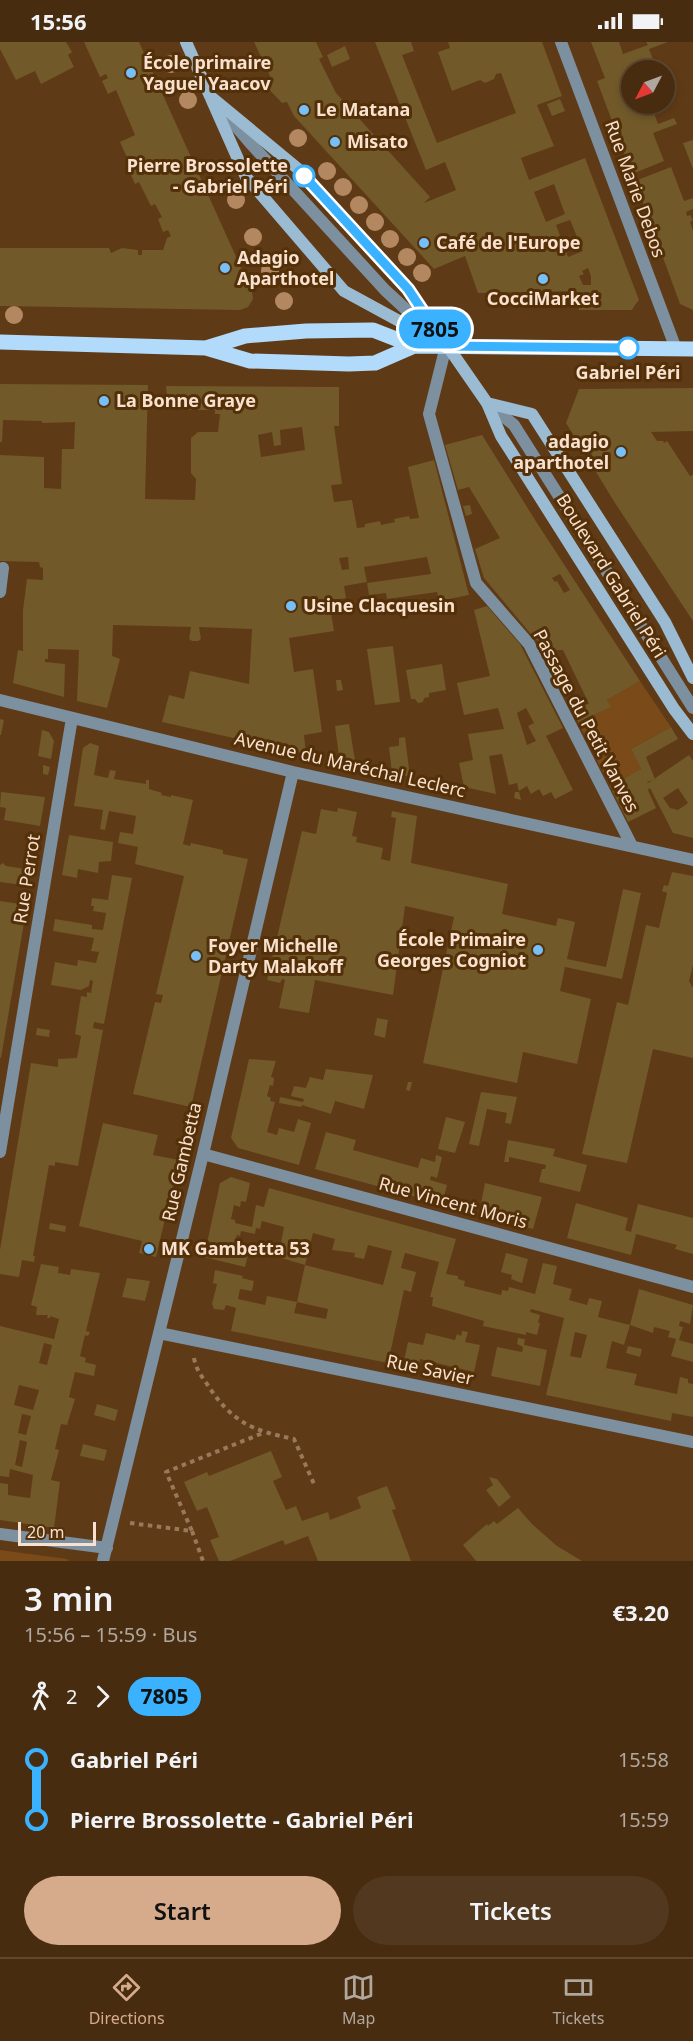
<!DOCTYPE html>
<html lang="en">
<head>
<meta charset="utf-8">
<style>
	body { margin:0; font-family:"Noto Sans",sans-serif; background:#51381e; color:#f1f3f6; height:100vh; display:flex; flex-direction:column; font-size:22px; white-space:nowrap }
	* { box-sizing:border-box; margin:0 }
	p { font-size:20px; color:#b0a79f }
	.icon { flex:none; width:33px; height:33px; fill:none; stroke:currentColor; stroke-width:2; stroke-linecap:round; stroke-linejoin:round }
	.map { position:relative; height:1519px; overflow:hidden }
	.details { display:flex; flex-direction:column; background:#472c10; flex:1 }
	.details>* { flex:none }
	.badge { padding:0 12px; border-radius:20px; font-size:21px; line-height:39px }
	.needle { width:39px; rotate:229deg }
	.fabs { position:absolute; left:621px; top:18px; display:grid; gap:12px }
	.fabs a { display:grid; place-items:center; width:54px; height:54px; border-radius:50%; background:#472c10; box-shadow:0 3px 9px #0003,0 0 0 2px #5f4830; font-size:30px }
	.scale { position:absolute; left:18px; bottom:15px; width:78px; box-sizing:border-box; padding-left:6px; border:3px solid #f8e1ce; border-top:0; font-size:16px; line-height:21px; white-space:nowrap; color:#f8e1ce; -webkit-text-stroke:4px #543009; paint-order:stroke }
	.map>.badge { position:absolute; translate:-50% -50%; box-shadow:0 0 0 3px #fff }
	.legs { display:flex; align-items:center; gap:9px; height:66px; padding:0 24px; font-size:20px }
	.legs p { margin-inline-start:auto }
	.headline { display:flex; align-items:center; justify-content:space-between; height:102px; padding:0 24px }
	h1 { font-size:33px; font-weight:600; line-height:45px }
	.cta { display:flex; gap:12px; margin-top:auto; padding:12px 24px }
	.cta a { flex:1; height:69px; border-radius:36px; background:#d6ab8b; color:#111; font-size:24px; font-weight:600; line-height:69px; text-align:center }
	.cta a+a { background:#51381e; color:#f1f3f6 }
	ul { padding:0 24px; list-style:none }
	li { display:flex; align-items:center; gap:21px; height:60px; font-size:22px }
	li i { display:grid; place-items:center; width:9px; height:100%; margin:0 8px; background:currentColor }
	li i::after { content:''; width:15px; height:15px; margin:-8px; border:4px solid; border-radius:50%; background:#472c10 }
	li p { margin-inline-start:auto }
	li:first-child i { background:linear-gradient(#0000 50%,currentColor 0) }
	li:last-child i { background:linear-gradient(currentColor 50%,#0000 0) }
	.status { display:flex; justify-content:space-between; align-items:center; height:42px; padding:0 30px; background:#472c10; direction:ltr }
	.status svg { height:16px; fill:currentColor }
	.menu { display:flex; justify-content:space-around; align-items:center; height:84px; border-top:2px solid #5f4830; background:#472c10; font-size:16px; color:#b0a79f }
	.menu a { display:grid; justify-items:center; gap:3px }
	.menu .active { color:#d6ab8b }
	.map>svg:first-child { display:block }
</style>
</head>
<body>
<div class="status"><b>15:56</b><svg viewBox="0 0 49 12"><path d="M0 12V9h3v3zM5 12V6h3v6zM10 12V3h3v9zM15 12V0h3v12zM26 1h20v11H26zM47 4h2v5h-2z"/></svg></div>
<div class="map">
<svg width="693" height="1519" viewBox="0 0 693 1519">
	<rect width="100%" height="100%" fill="#5f3a16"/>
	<path fill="#7a4a19" d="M640 639 671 685 631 707 641 727 610 744 578 680 610 665 607 658Z
		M0 1508 67 1517 69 1519H0Z"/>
	<path fill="#715929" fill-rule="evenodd" d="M0 0H66L72 10 68 13 74 25 41 42 35 29 16 38 0 7Z
		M84 0H139L252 250 253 257 248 265 240 268 0 264V206H109L111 211 122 206 138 208V213H142V208H163L167 196 171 194 168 188 163 190 158 177 162 175 155 162 151 164 139 140 135 142 126 122 129 120 120 100 135 93 116 48 108 52 102 39 108 36 106 32 100 35Z
		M254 0H316L323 15 319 17 336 51 430 155 424 161 456 148 445 120 426 128 375 0H411L414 9 402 13 437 101 516 71 501 31 496 32 494 37 485 41 480 38 452 49 438 10 450 6 448 0H542L562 54 537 63 554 104 521 116 529 138 585 116 639 258 635 263 632 268H579L575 249 478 251 465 214 434 227 294 74 287 60 282 61 264 42 272 38ZM554 142 565 172 546 180 534 150ZM570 178 583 209 568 215 556 183ZM588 226 591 234V243H583L579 234 584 232 582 229Z
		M591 0H619L623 12 648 3 646 0H668L649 7 657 28H632V62H650L652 66 655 64 658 70 654 71 658 82 674 76 677 82 653 91 664 119 632 132 597 39 605 36Z
		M345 4 350 17 332 25 327 13Z
		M560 57 565 69 552 74 547 62Z
		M693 98V127L683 101Z
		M671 125 684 159 693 156V167L686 170 687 174 690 173 693 178 690 180 693 189V268L680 262 635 139Z
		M0 342 148 343 145 457 195 458 196 437 191 431V396L198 390H218L220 372H215V368H168L166 344 339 345V384H334L342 442 331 443 334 460 352 458 357 486 365 485V482L380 479 381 483 395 480 394 477 409 474 410 477 419 476 408 425 434 418 469 553 439 559 437 550 387 557 386 551 369 553 367 541 431 532 427 515 364 525 367 540 344 544 346 556 329 559 334 589 289 596 294 630 313 627 322 690 304 693 306 712 162 680 169 653 184 657 190 629 249 642 252 587 199 585 201 597 198 599H192L189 597 191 585 113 583 112 614 120 617 107 666 77 659 79 608 48 607V617H45V620L65 622 64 655 13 641 18 608 23 609V568L27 537 43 538V526L40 525 39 520 0 519V413L44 415V446L61 447 62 407H74L75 380 42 381V379L3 378 2 400H0ZM302 385 305 408 261 415 258 393 272 390 274 404 281 403 280 388ZM348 515 349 527 342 528 339 516Z
		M693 346V389L651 390 657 399H663L664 401 667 399 690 434 693 433V579L615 461 566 381 579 347Z
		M482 393 537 481 640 639 607 658 611 665 578 680 570 666 589 662 563 608H558L545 612 537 598 535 597 484 536 475 507 500 496 469 445 458 448 445 403ZM560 532 570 548 564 551 557 539 555 540 552 536Z
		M470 463 472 472 466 474 463 464Z
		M487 564 520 602 563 686 546 694 573 748 555 757 551 750 543 754 539 747 531 752 527 744 519 749 517 741 509 743 502 712 489 714 496 752 464 745 459 721 473 718 468 692 504 687 498 666 464 673 457 641 490 634 474 568ZM526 666 534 681 528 684 536 699 527 703 517 671Z
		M393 604 400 660 375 663 367 607Z
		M442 622 446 648 429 651V655L424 656 423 660 418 661 415 657H411L406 628Z
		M336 638H341L343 648 337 649Z
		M0 677 4 678 1 693H0Z
		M349 682 356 724H354L340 722 335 684Z
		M671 685 678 697 646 715 655 737 647 740 648 741 689 713 693 719V796L673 791 650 746 648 748 656 766 628 780 610 744 641 727 631 707ZM678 746 688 761 678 768 670 766 663 756Z
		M42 688 49 690 54 699 51 717 38 714Z
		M405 695 410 735 392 731 389 705 399 704V696Z
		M90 701 99 704 94 733 108 736 110 728 116 729 114 737 146 742V738H149V747L162 751 161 753 171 755V753L193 758 183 802 190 804 191 801 223 808V812L248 817 191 1065 133 1052 155 960 161 961 163 953 156 952 184 834 135 822 138 805 118 801 120 790 133 792 136 774 109 769 105 788 100 787 103 768 74 764 83 706Z
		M43 723 50 725 48 733 43 732Z
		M1 750 45 755 40 784 4 778 6 766 0 765Z
		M515 750H519L521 758 514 756Z
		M338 766 357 770 352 794 357 795 356 800 383 806 381 817 390 819 396 776 391 775 392 769 417 774 411 821 508 842 502 872 556 884 558 876 575 880 567 917 606 925 623 847 641 851 622 937 565 925 560 949 591 957 577 1022 523 1010 517 1041 423 1021 454 875 405 864 393 953 315 938 309 971 279 966 285 938 282 937 280 941 267 938 302 789 316 792 321 767 337 770Z
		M69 793 113 800 111 819 99 820 98 831 78 827 77 836 62 833Z
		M29 800 37 801 36 805 28 804Z
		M3 821 6 824 32 828 30 844 0 840V823Z
		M672 830 693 834V923L689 939 693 946V1016L653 1007 627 1121 582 1112 617 960 628 963 646 883 659 886 667 851 662 849 664 843 668 844Z
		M112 833 132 836 104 982 94 980 93 986 103 988 78 1124 55 1120V1124L49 1123 33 1214H35L34 1220 22 1218 19 1235 0 1232V1208L31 1021 58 1025V1017L77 1016 81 994 75 992 81 954 87 955V950L91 951 93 939 90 938 89 944 81 948 51 943 55 920 77 924 78 918 96 921 99 910 91 909 94 896 53 889 55 877 92 883V887L103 888 106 871 93 869 94 864H91L92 856 108 858Z
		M0 859 27 863 1 1016H0Z
		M377 976 388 978 385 996 374 993Z
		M37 986 50 988 49 995 36 993Z
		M249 1017 276 1019 271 1035 274 1036 273 1044 270 1043 267 1054 271 1056 270 1059 275 1060 267 1090 277 1093 279 1086 294 1090 298 1077 311 1081 299 1123 238 1106 231 1096Z
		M326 1027 373 1033 364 1067 335 1059 331 1072 302 1063 301 1065 279 1061 280 1055 303 1060 304 1057 291 1054 294 1044 306 1046 310 1035 323 1038Z
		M408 1040H412L410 1049 406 1048Z
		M481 1050 517 1055 511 1082 505 1081 507 1071 487 1067 479 1104 469 1102Z
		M446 1075 465 1080 455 1111 438 1107Z
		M103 1081 158 1093 153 1113 179 1118 156 1215 139 1211 142 1199 79 1184Z
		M326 1090 356 1098 353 1108 418 1126 421 1116 435 1120 436 1113 442 1115 437 1136 431 1134 430 1138 447 1143 442 1162 315 1127Z
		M508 1098 555 1107 553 1114 587 1123 580 1150 539 1140 542 1127H545L546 1123 509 1115V1120H504Z
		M231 1135 250 1141 246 1160 241 1159 240 1165 234 1163 231 1177 235 1178V1181L252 1185 256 1163 264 1165 269 1146 456 1197 446 1232 458 1234V1237L465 1239 464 1244 501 1253 502 1248 508 1249 509 1245 535 1252 543 1221 557 1224 553 1242 572 1247 569 1258 587 1263 589 1256 602 1259 598 1275 630 1283 639 1247 693 1263 690 1282 680 1279 679 1284 683 1285 679 1298 693 1302V1320L671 1314 676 1297 668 1295 670 1289 654 1285 653 1291 630 1283 624 1303 612 1299 606 1326 637 1332 634 1343 677 1352 680 1335 688 1337V1341L693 1342V1375L672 1371 671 1379 546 1353 564 1276 531 1267 530 1270 540 1273 538 1281H540L537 1293 526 1290V1293L483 1284 484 1279 432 1264 433 1255H430L439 1220 405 1211 401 1226 416 1230 411 1250 404 1248 388 1321 231 1289 236 1266 226 1263 224 1268 214 1267 212 1262 217 1242 213 1241 215 1228 243 1234 242 1236 254 1239 252 1249 240 1247 238 1257 265 1263 267 1254 297 1260 305 1223 383 1243 392 1209 368 1203 364 1217 354 1215 355 1211 332 1208 335 1197 313 1191 305 1223 278 1215 284 1185 262 1179 260 1187 256 1186 255 1192 241 1189 240 1194 237 1193 234 1205 249 1209 245 1225 204 1215 220 1141ZM297 1260 328 1267 326 1277 294 1271ZM575 1290 587 1293 581 1316 570 1314Z
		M485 1141 542 1155 533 1187 479 1172Z
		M576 1161 628 1176 625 1188 631 1190 638 1162 693 1176V1212L675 1207 677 1203 636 1192 631 1213 567 1196Z
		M50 1181 66 1184 65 1190 49 1187Z
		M506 1211 528 1217 522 1241 511 1237 512 1233 501 1230Z
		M41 1222 59 1225 58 1231 70 1233 71 1227 100 1231 86 1289 90 1290 88 1294 85 1293 80 1314 86 1316 85 1320 96 1323 94 1334 75 1330 69 1355 75 1357 67 1383 61 1382 55 1407 59 1408 51 1438 60 1440 54 1486 0 1478V1441L8 1442V1453L30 1456 33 1433 10 1427 9 1435 0 1434V1284L54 1297 59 1277 50 1274V1276H47L48 1273H36L37 1265 31 1263ZM44 1301 52 1303 47 1323 39 1321ZM19 1343 39 1348 33 1368 14 1363ZM22 1372 31 1374 26 1393 18 1391ZM20 1398 27 1400 22 1425 15 1423Z
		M127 1236 150 1239 145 1259 122 1255Z
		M462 1289 468 1290 465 1300 480 1303 474 1330 420 1317 418 1327 403 1324 408 1300 423 1303 426 1291 455 1298 457 1292 461 1294Z
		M518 1296 525 1297 524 1303 547 1308 540 1344 491 1334 497 1305 522 1310 523 1305 517 1302Z
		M628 1304 642 1307 640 1315 626 1311Z
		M97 1362 118 1368 115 1379 94 1373Z
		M83 1402 107 1408 104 1419 80 1414Z
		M271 1409 282 1435 273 1439 286 1468 296 1464 302 1479 328 1470 330 1478 361 1466 357 1455 387 1444 396 1467 392 1468 411 1519H318L308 1494 285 1503 283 1498 230 1519H219L210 1498 219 1495 207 1465 197 1469 184 1440 207 1430 209 1434Z
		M489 1435 497 1437 511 1455 499 1465 486 1448 493 1443Z
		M518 1466 532 1482 557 1504 582 1519H476L463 1503 487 1482 488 1484 494 1479 497 1482Z"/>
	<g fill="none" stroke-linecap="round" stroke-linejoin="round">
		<path stroke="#98795b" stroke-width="4" stroke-dasharray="4.5 4.5" stroke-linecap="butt" d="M194 1316C196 1328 203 1336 209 1345 233 1381 254 1389 294 1397L314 1442
			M130 1481 192 1489 166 1430 263 1391
			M192 1489 203 1519"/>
		<path stroke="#7d90a0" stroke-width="12" d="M222 68 252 103 385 248 441 300
			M487 361 514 383 693 666"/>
		<path stroke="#7d90a0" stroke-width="12" d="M561 0 676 307
			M446 304 429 372 476 541 529 602 632 804
			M0 550 3 526
			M0 658 293 730 693 818
			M0 1110 72 676
			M203 1112 693 1245
			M159 1291 693 1400
			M0 1492 107 1506
			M103 1519 203 1112 293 730"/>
		<path stroke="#9bbbd3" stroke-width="12" d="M186 0 246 135 344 249 445 304
			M210 54 297 126 408 247 487 361 501 394 510 408 674 667 693 692
			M487 361 532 372 665 580 693 636"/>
		<path stroke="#b2dbfb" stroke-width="15" d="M0 300 206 306 250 319 349 322 375 321 414 304
			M206 306 245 294 306 289 373 288 414 304 693 307"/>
	</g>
	<g fill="#b38760">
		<circle cx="171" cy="22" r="9"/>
		<circle cx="188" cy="58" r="9"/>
		<circle cx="298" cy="96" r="9"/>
		<circle cx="327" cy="129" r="9"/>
		<circle cx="343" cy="145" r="9"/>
		<circle cx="236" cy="158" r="9"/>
		<circle cx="359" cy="163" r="9"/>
		<circle cx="375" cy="180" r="9"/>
		<circle cx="253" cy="195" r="9"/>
		<circle cx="390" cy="197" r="9"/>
		<circle cx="407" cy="215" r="9"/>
		<circle cx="270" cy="229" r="9"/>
		<circle cx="422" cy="231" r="9"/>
		<circle cx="284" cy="259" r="9"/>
		<circle cx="14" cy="273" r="9"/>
	</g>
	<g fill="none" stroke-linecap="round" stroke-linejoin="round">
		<defs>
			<path id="line-1" d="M304 134 408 247 446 304 628 306"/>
		</defs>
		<use href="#line-1" stroke="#fff" stroke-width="14"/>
		<use href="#line-1" stroke="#3bb2ff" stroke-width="9"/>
	</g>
	<g fill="#76c0f7" stroke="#543009" stroke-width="2">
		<circle cx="131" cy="31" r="6"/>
		<circle cx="304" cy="68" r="6"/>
		<circle cx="335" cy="100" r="6"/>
		<circle cx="424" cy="201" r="6"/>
		<circle cx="225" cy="226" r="6"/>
		<circle cx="543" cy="237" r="6"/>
		<circle cx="104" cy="359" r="6"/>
		<circle cx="621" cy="410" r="6"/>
		<circle cx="291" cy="564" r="6"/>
		<circle cx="538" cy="908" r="6"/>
		<circle cx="196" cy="914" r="6"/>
		<circle cx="149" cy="1207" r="6"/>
	</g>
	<g fill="#fff" stroke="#3bb2ff" stroke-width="3">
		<circle cx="304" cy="134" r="10"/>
		<circle cx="628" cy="306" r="10"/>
	</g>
	<g text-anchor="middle" stroke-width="6" stroke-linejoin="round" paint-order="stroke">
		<g font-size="18" font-weight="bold" fill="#f8e1ce" stroke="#543009" text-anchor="start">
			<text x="143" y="27">École primaire<tspan x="143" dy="21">Yaguel Yaacov</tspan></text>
			<text x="316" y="74">Le Matana</text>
			<text x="347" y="106">Misato</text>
			<text x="436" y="207">Café de l'Europe</text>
			<text x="237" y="222">Adagio<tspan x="237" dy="21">Aparthotel</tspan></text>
			<text x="543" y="263" text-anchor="middle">CocciMarket</text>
			<text x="116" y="365">La Bonne Graye</text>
			<text x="609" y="406" text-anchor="end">adagio<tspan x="609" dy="21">aparthotel</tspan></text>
			<text x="303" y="570">Usine Clacquesin</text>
			<text x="526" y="904" text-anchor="end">École Primaire<tspan x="526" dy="21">Georges Cogniot</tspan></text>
			<text x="208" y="910">Foyer Michelle<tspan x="208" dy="21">Darty Malakoff</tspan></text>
			<text x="161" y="1213">MK Gambetta 53</text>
		</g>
		<g font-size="18" font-weight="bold" fill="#f8e1ce" stroke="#543009" text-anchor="end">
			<text x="288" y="130">Pierre Brossolette<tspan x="288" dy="21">- Gabriel Péri</tspan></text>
			<text x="628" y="337" text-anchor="middle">Gabriel Péri</text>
		</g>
		<g font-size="18" fill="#f8e1ce" stroke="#543009">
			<text transform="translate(635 147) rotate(70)" y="6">Rue Marie Debos</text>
			<text transform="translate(611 534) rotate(58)" y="6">Boulevard Gabriel Péri</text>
			<text transform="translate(586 679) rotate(62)" y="6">Passage du Petit Vanves</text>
			<text transform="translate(350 723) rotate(13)" y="6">Avenue du Maréchal Leclerc</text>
			<text transform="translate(27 837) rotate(-81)" y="6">Rue Perrot</text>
			<text transform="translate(182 1120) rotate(-77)" y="6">Rue Gambetta</text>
			<text transform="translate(453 1161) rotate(15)" y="6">Rue Vincent Moris</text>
			<text transform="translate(430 1328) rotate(12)" y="6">Rue Savier</text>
		</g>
	</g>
</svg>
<div class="fabs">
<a><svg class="needle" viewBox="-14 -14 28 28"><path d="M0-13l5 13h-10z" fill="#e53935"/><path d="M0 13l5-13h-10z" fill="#b0a79f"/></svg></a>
</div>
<div class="scale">20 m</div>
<b class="badge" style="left:435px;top:287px;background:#3bb2ff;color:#111">7805</b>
</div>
<section class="details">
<div class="headline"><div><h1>3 min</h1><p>15:56 – 15:59 · Bus</p></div><b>€3.20</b></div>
<div class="legs"><svg class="icon" aria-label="walk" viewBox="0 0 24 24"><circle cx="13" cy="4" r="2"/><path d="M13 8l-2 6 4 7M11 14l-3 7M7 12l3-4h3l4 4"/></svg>2<svg class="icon" aria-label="forward" viewBox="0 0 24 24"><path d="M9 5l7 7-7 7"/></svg><b class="badge" style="background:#3bb2ff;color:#111">7805</b></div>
<ul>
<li><i style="color:#3bb2ff"></i><b>Gabriel Péri</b><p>15:58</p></li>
<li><i style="color:#3bb2ff"></i><b>Pierre Brossolette - Gabriel Péri</b><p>15:59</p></li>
</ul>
<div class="cta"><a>Start</a><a>Tickets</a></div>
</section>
<nav class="menu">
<a class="active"><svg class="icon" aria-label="directions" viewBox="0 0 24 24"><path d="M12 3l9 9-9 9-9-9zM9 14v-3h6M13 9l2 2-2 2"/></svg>Directions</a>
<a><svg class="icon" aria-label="map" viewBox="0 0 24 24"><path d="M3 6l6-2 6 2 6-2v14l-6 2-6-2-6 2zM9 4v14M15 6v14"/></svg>Map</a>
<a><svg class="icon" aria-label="tickets" viewBox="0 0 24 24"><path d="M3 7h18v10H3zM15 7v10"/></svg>Tickets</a>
</nav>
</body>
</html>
